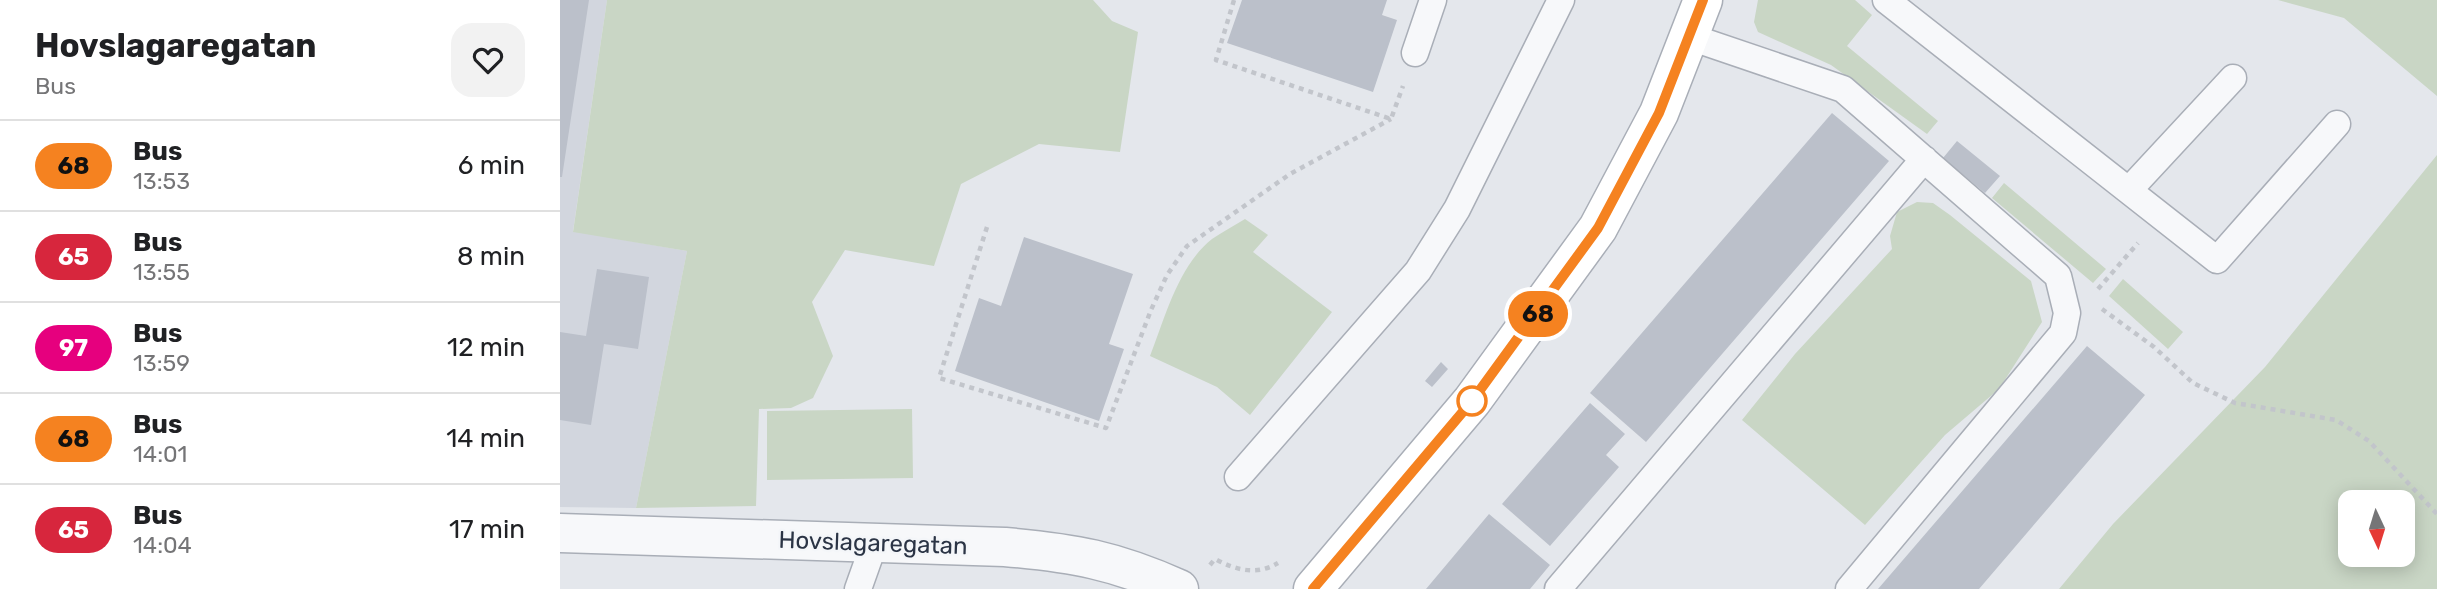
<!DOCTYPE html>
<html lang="en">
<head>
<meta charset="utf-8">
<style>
	body { margin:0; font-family:Rubik,sans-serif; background:#f2f2f2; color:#202124; height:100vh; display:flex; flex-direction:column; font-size:26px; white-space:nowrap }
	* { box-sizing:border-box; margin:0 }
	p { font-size:23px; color:#757577 }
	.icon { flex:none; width:38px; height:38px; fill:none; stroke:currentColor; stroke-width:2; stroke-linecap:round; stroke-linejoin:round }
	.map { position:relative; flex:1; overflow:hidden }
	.details { display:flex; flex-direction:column; background:#fff; width:560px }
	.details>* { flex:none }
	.badge { padding:0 14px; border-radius:23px; font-size:24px; line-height:46px }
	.needle { width:46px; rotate:176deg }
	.controls { position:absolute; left:1778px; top:490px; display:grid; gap:14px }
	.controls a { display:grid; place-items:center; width:77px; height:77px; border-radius:14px; background:#fff; box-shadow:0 4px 18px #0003; font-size:35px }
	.map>.badge { position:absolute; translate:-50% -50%; box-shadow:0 0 0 4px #fff }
	.round { display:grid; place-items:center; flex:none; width:74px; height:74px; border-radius:21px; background:#f2f2f2 }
	.headline { display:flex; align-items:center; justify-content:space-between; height:119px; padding:0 35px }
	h1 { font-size:33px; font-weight:700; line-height:52px }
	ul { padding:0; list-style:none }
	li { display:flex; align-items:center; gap:21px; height:91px; padding:0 35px; border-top:2px solid #e0e0e0 }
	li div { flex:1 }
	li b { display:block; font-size:26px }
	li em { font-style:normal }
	li .badge { min-width:77px; font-weight:700; text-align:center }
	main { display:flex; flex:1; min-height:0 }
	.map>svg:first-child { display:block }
</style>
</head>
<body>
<main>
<section class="details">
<div class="headline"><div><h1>Hovslagaregatan</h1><p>Bus</p></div><a class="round"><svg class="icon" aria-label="heart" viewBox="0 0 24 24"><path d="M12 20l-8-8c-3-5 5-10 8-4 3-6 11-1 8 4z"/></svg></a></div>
<ul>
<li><span class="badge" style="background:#f58220;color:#111">68</span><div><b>Bus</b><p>13:53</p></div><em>6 min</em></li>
<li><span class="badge" style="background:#d7263d;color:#fff">65</span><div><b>Bus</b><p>13:55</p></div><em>8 min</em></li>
<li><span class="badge" style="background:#e6007e;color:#fff">97</span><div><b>Bus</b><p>13:59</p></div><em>12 min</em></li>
<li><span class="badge" style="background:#f58220;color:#111">68</span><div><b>Bus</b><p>14:01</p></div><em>14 min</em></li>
<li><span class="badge" style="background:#d7263d;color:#fff">65</span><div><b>Bus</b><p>14:04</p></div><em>17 min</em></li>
</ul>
</section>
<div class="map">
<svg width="1877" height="589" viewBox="0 0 1877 589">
	<rect width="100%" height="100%" fill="#e4e7ec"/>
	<path fill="#d2d6de" d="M0 0H47L13 231 127 251 76 508 0 507Z"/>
	<path fill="#c9d6c5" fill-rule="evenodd" d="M47 0H533L552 21 578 32 560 152 479 144 401 184 374 266 285 250 252 302 273 356 253 398 231 408 199 409 196 506 76 508 127 251 13 232Z
		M1198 0H1295L1312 15 1287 46 1378 121 1367 134 1271 65 1198 32 1194 22Z
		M1718 0H1877V96L1784 18Z
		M1877 155V589H1499L1553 524 1705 367ZM1790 502H1843V555H1790Z
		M1444 183 1546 269 1533 283 1432 198Z
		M1357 202 1373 203 1390 215 1471 281 1482 322 1439 389 1385 435 1305 525 1182 420 1235 354 1332 249 1330 236 1337 212Z
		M685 219 708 235 693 252 772 312 690 415 657 387 590 356C605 318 618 266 652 239 662 232 674 226 685 219Z
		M1563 279 1623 332 1608 349 1549 296Z
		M352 409 353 478 207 480V411Z"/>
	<path fill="#bbc0ca" d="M0 0H29L2 177H0Z
		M682 0H827L822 15 837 20 813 92 667 43Z
		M1272 113 1329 161 1086 442 1030 393Z
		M1397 141 1440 176 1425 193 1383 158Z
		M464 237 573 274 549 344 564 349 539 421 395 371 419 298 441 306Z
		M37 269 89 277 78 349 44 344 31 425 0 420V332L26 336Z
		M1527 346 1585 395 1419 589H1318Z
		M881 362 888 369 872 387 865 381Z
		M1030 403 1065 434 1046 455 1059 467 990 546 942 504Z
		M929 514 990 565 970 589H866Z"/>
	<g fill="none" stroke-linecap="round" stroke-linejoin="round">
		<defs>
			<path id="lane" d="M1326 0 1657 260 1777 124
				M1130 37 1283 89 1498 276 1507 313 1503 333 1289 589
				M855 53 873 0
				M1569 190 1673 78
				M678 477 858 271 897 209 1001 0
				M298 589 314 544
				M998 589 1364 159"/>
			<path id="street" d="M0 533 445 547C514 553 554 560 619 589"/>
			<path id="secondary" d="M753 589 912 401 1038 228 1099 113 1143 0"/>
		</defs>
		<use href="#lane" stroke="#a9aeb7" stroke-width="29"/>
		<use href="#street" stroke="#a9aeb7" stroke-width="41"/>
		<use href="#secondary" stroke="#a9aeb7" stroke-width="41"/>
		<path stroke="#c2c5cb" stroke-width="4.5" stroke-dasharray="5 5" stroke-linecap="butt" d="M674 0 656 60 831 119 843 86
			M427 227 379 378 546 428 591 310 607 275 627 246 730 174 831 119
			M1538 289 1578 243
			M1542 309 1594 347 1633 383 1675 403 1776 420 1809 441 1877 514
			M650 565 655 559C676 570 696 576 718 563"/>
		<use href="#lane" stroke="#f7f8fa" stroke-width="26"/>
		<use href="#street" stroke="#f7f8fa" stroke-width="38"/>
		<use href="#secondary" stroke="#fff" stroke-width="38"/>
	</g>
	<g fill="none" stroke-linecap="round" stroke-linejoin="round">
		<defs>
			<path id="line" d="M753 589 912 401 1038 228 1099 113 1143 0"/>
		</defs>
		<use href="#line" stroke="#fff" stroke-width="16"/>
		<use href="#line" stroke="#f58220" stroke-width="10"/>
	</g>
	<circle fill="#fff" stroke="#f58220" stroke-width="3.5" cx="912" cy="401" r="14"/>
	<g text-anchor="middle" stroke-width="5" stroke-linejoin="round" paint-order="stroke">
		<g font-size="24" fill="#2b3445" stroke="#f4f6f9">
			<text transform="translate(313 543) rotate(2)" y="8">Hovslagaregatan</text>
		</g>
	</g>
</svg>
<div class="controls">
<a><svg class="needle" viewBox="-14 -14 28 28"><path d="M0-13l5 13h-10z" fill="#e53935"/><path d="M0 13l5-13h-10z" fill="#757577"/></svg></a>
</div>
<b class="badge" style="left:978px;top:314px;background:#f58220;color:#111">68</b>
</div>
</main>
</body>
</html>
